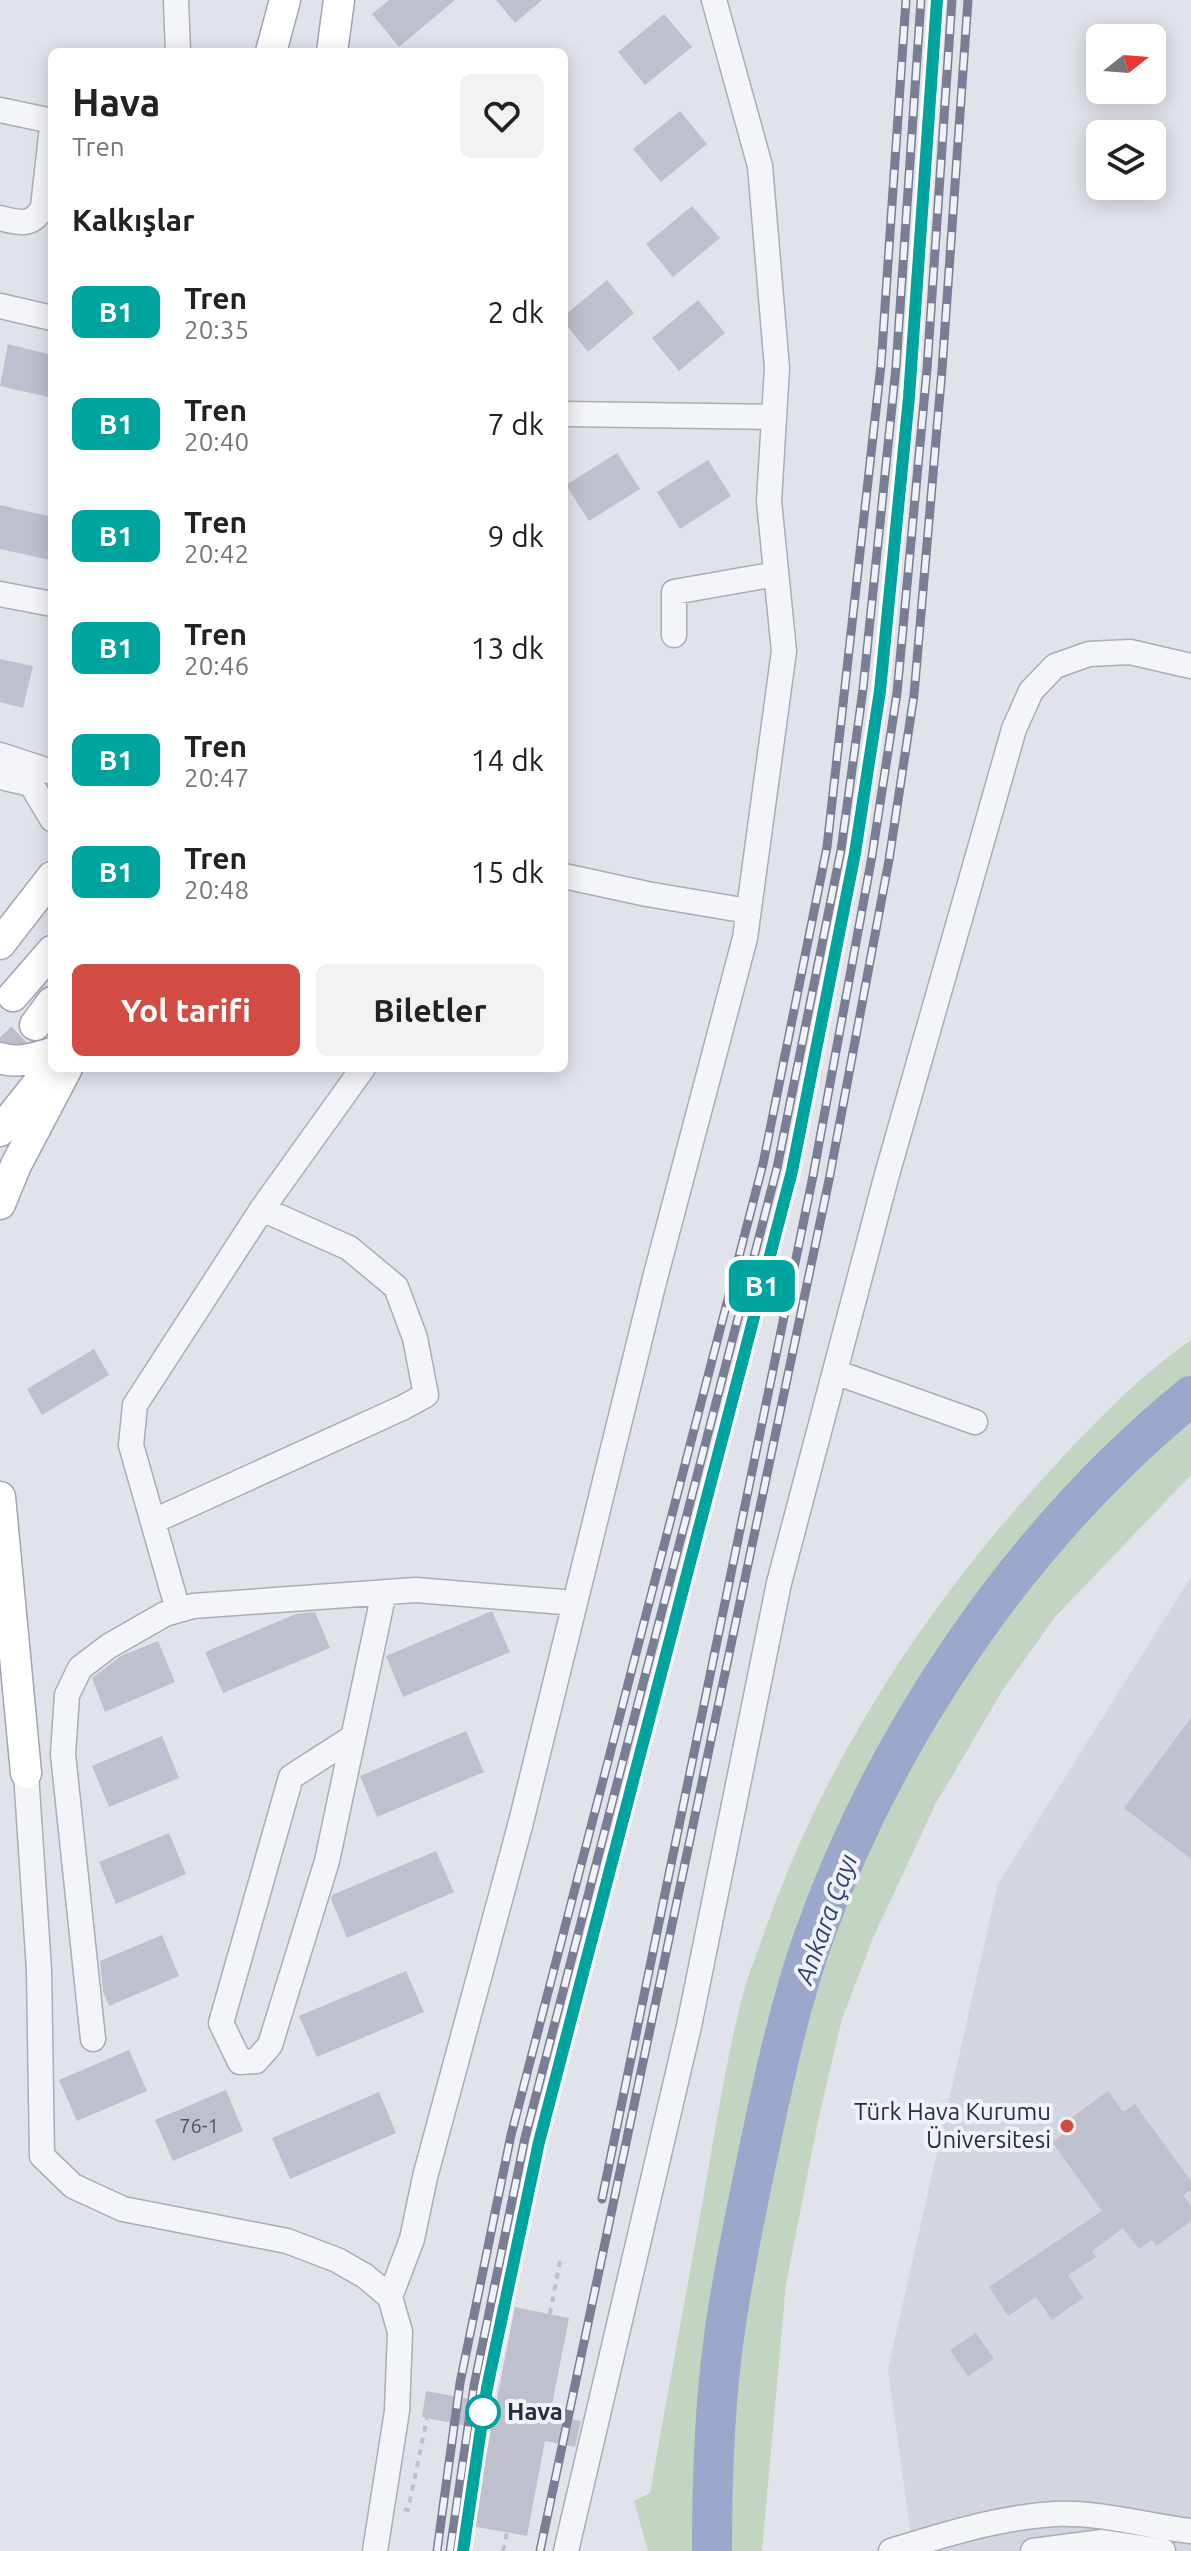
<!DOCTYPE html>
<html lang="tr">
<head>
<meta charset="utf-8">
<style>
	body { margin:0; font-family:Ubuntu,sans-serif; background:#f2f2f2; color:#222; height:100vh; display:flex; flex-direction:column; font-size:30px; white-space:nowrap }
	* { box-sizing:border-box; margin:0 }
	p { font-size:26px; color:#767676 }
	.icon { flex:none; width:44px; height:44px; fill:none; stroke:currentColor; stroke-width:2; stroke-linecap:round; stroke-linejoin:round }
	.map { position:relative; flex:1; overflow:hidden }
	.panel { position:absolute; left:48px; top:48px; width:520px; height:1024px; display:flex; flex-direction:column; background:#fff; border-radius:12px; box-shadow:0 4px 20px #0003 }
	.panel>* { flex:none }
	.badge { padding:0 16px; border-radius:12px; font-size:28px; line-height:52px }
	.needle { width:52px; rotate:73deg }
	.controls { position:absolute; left:1086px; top:24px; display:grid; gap:16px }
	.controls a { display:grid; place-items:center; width:80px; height:80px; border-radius:12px; background:#fff; box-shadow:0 4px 20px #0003; font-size:40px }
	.map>.badge { position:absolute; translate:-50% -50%; box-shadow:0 0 0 4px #fff }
	h2 { padding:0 24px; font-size:30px; line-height:72px }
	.round { display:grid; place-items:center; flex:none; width:84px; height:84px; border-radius:12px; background:#f2f2f2 }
	.head { display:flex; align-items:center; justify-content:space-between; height:136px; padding:0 24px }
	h1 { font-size:38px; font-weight:700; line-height:60px }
	.button { display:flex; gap:16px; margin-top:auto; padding:16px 24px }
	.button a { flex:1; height:92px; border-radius:12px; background:#d34c43; color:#fff; font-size:32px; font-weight:700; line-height:92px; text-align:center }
	.button a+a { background:#f2f2f2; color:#222 }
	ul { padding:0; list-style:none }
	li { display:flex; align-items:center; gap:24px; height:112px; padding:0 24px }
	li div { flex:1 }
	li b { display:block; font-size:30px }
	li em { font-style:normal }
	li .badge { min-width:88px; font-weight:700; text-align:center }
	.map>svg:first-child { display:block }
</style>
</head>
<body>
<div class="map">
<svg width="1191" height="2551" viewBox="0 0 1191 2551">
	<rect width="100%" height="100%" fill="#e1e3ea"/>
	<path fill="#d3d5df" d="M1191 1577V2551H913L888 2369 998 1884Z"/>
	<path fill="#c3d4c2" d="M1191 1340V1475L1055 1617 1002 1691 935 1805 873 1938 842 2019 818 2121 786 2284 762 2551H648L634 2501 650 2493C668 2391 687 2290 705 2188 717 2121 727 2053 745 1987 751 1966 760 1946 767 1925 829 1751 934 1594 1060 1460 1101 1416 1142 1374 1191 1340Z"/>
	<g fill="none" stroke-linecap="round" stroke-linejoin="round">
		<path stroke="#9ba8cb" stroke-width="40" d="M712 2551C712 2479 714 2408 724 2337 731 2284 742 2231 753 2178 770 2097 786 2016 813 1939 886 1733 1022 1534 1191 1396"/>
	</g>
	<path fill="#bec1cd" d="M389 0H455L399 47 372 14Z
		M496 0H542L515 23Z
		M664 14 692 47 645 85 618 52Z
		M680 111 707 144 661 182 633 149Z
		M692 206 720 238 673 277 646 244Z
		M607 280 634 313 588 352 564 322V316Z
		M698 300 725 333 679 371 652 338Z
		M8 344 52 355V398L0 386Z
		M617 453 640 489 589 521 566 485Z
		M708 460 731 496 680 529 657 492Z
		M0 505 52 517 50 560 0 549Z
		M0 659 33 666 23 708 0 702Z
		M94 1349 109 1375 42 1415 27 1389Z
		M492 1611 510 1652 403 1697 386 1656Z
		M315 1612 330 1648 223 1693 205 1652 296 1614Z
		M158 1641 175 1682 105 1712 92 1678 121 1656Z
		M1191 1718V1859L1124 1808Z
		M466 1731 484 1772 377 1817 360 1776Z
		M162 1736 179 1778 109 1807 92 1766Z
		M169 1833 186 1874 116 1904 99 1862Z
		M436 1851 454 1892 347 1938 331 1899 332 1895Z
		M162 1935 179 1976 109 2006 103 1991 100 1961Z
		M406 1971 424 2012 317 2057 299 2016Z
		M129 2050 147 2091 77 2121 59 2080Z
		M226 2090 243 2131 173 2161 155 2120Z
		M1108 2091 1123 2112 1135 2104 1191 2181V2190L1183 2195 1191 2206V2221L1156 2246 1152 2240 1139 2249 1123 2228 1092 2251 1096 2257 1068 2275 1083 2298 1052 2320 1036 2297 1008 2316 989 2287 1102 2211 1052 2142 1071 2128 1066 2122Z
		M379 2092 396 2133 290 2179 272 2138Z
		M515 2307 569 2318 550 2415 581 2421 575 2447 545 2441 527 2536 472 2526 491 2431 422 2417 426 2391 496 2404Z
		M976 2333 994 2359 968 2376 950 2350Z"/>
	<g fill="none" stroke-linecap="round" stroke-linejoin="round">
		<path stroke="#bcbfc9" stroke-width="30" stroke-dasharray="30 15" stroke-linecap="butt" d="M0 1058 35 1025"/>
		<defs>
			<path id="minor" d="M176 0 178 52
				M0 110 52 121
				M0 218C19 223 33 227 43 207L52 127
				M0 306 52 318
				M564 414 774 417
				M0 594 52 604
				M674 635V592L776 574
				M0 755 52 772
				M0 777 31 784 52 819
				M564 876 647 894 748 911
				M835 1372 975 1422
				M154 1521 402 1408 426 1395 415 1338 396 1287 349 1248 262 1209
				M178 1610 131 1445 135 1405 262 1209 363 1068
				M353 1737 291 1777 221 2023 240 2062 256 2061 270 2045 327 1861 384 1592
				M26 1773 39 1970 42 2156 73 2186 123 2209 287 2241 337 2260 365 2276 390 2297 400 2332 397 2411 375 2551
				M93 2039 63 1754 67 1695 80 1668 109 1646 165 1614 193 1606 416 1590 575 1603
				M390 2297 412 2239 425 2177 521 1822 655 1278 745 938 784 651 769 501 777 368 760 166 714 0
				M566 2551 689 2026 779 1583 886 1178 1014 729 1031 691 1055 666 1089 654 1130 652 1191 666
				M891 2551C944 2535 999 2517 1055 2514 1101 2512 1146 2526 1191 2531
				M1033 2551 1102 2542 1163 2551"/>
			<path id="major" d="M271 52 285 0
				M332 52 339 0
				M0 944 52 877
				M13 996 52 951
				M35 1025 52 1002
				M0 1058C17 1064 35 1058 52 1053
				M0 1131 51 1067
				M0 1204 16 1165 67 1068
				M0 1497 26 1773"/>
		</defs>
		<use href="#minor" stroke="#aaacb8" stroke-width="27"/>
		<use href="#major" stroke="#a0a4b6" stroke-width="33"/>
		<path stroke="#bfc1c9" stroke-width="4" stroke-dasharray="6 6" stroke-linecap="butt" d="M550 2314 560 2260
			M533 2400 543 2347
			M404 2509 408 2510 427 2418
			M512 2510 522 2457
			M503 2551 507 2533"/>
		<use href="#minor" stroke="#f4f5f8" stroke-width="24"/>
		<use href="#major" stroke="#fff" stroke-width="30"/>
		<defs>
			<path id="rail" d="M602 2199 813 1176 872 856 897 693 927 369 952 0
				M437 2551 460 2383 511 2135 763 1164 827 847 881 365 906 0
				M450 2551 474 2386 525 2138 777 1168 841 850 863 689 896 367 921 0
				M463 2551 487 2388 539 2142 792 1171 855 853 880 691 911 368 937 0
				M540 2551 829 1180 889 860 914 695 942 370 968 0"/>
		</defs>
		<use href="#rail" stroke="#7a7e94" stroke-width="9"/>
		<use href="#rail" stroke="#f1f2f7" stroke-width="6" stroke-dasharray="18" stroke-linecap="butt"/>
	</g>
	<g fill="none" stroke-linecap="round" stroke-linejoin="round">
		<defs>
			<path id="line" d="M463 2551 487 2388 539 2142 792 1171 855 853 880 691 909 397 937 0"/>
		</defs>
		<use href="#line" stroke="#fff" stroke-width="18"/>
		<use href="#line" stroke="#00a49f" stroke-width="12"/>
	</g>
	<circle fill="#d34c43" stroke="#f1f2f7" stroke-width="3" cx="1067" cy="2126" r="8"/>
	<circle fill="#fff" stroke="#00a49f" stroke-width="4" cx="483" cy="2412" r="16"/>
	<g text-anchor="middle" stroke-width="8" stroke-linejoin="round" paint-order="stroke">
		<g font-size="20" fill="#4e5266">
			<text x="199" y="2133">76-1</text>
		</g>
		<g font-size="24" fill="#292d43" stroke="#f1f2f7" text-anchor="end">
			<text x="1051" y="2120">Türk Hava Kurumu<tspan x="1051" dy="28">Üniversitesi</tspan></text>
		</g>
		<g font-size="24" font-weight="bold" fill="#292d43" stroke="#f1f2f7" text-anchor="start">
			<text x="507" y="2420">Hava</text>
		</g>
		<g font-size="26" font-style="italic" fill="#314278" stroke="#f1f2f7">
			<text transform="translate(826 1919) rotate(-70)" y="9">Ankara Çayı</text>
		</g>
	</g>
</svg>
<div class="controls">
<a><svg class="needle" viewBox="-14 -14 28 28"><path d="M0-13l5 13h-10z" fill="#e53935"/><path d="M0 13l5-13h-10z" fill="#767676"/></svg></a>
<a><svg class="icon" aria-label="layers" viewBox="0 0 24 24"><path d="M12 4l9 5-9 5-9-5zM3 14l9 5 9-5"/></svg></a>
</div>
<b class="badge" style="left:762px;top:1286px;background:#00a49f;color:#fff">B1</b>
<section class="panel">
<div class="head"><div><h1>Hava</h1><p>Tren</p></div><a class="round"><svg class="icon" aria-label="heart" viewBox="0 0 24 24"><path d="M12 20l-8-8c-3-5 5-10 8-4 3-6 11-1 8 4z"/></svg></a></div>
<h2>Kalkışlar</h2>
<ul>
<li><span class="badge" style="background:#00a49f;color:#fff">B1</span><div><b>Tren</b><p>20:35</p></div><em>2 dk</em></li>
<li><span class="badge" style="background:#00a49f;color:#fff">B1</span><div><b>Tren</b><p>20:40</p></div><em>7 dk</em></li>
<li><span class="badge" style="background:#00a49f;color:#fff">B1</span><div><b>Tren</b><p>20:42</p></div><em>9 dk</em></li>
<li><span class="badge" style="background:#00a49f;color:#fff">B1</span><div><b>Tren</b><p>20:46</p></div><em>13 dk</em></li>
<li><span class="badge" style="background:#00a49f;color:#fff">B1</span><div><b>Tren</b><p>20:47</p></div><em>14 dk</em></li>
<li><span class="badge" style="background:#00a49f;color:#fff">B1</span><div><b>Tren</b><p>20:48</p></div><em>15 dk</em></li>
</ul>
<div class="button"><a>Yol tarifi</a><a>Biletler</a></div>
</section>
</div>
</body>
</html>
